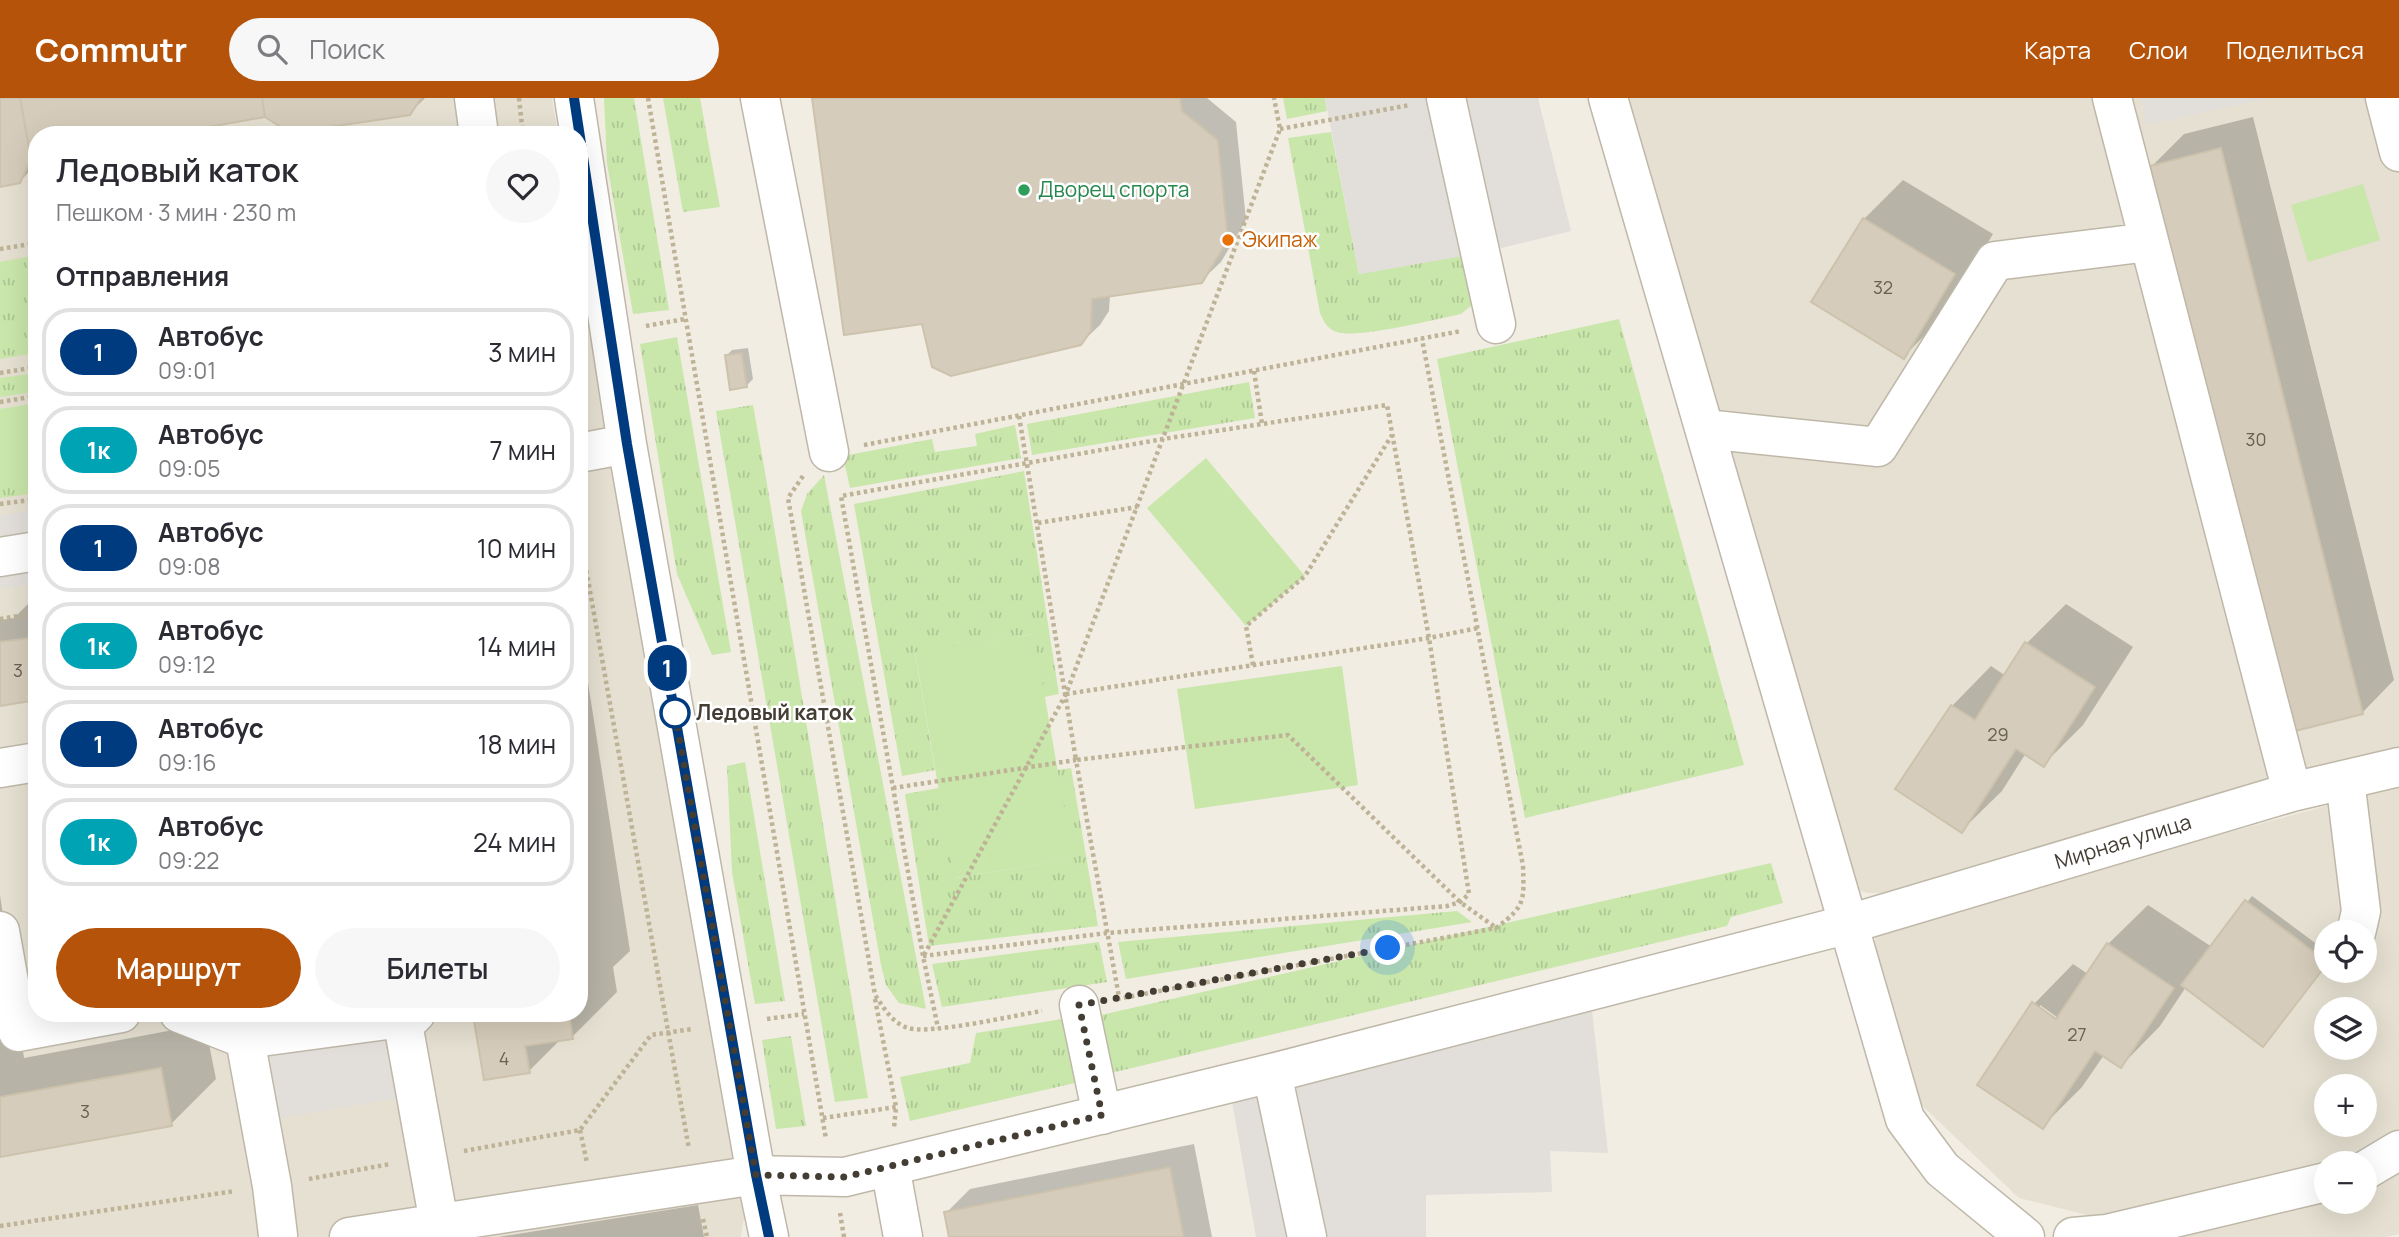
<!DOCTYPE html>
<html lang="ru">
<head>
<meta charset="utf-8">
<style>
	body { margin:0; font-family:Manrope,sans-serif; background:#f7f7f7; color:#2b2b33; height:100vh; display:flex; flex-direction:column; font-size:26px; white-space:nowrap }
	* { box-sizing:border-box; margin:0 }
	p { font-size:23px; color:#7c7c81 }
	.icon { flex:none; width:38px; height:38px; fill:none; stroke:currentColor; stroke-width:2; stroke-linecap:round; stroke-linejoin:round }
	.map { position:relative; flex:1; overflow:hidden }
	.panel { position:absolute; left:28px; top:28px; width:560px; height:896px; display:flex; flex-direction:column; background:#fff; border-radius:28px; box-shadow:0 7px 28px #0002 }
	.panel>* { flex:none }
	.badge { padding:0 14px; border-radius:23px; font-size:24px; line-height:46px }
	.controls { position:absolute; left:2314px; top:822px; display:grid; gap:14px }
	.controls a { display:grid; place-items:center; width:63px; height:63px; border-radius:50%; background:#fff; box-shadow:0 7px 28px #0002; font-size:35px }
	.you { position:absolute; width:35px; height:35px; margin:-18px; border:5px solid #fff; border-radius:50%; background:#1a73e8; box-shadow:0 0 0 10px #1a73e833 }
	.map>.badge { position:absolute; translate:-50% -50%; box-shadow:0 0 0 4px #fff }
	h2 { padding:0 28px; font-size:26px; line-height:63px }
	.round { display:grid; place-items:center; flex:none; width:74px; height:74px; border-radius:37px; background:#f7f7f7 }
	.headline { display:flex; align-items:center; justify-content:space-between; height:119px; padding:0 28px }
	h1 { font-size:33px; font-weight:600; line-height:52px }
	.button { display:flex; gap:14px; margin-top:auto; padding:14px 28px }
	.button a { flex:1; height:80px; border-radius:42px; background:#b45309; color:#fff; font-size:28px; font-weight:600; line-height:80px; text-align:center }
	.button a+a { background:#f7f7f7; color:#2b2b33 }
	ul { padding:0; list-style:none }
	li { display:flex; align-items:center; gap:21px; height:88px; margin:0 14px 10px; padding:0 14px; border:4px solid #e1e1e2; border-radius:28px }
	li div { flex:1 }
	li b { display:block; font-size:26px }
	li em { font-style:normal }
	li .badge { min-width:77px; font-weight:700; text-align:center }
	header { display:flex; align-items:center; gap:42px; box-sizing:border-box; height:98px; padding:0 35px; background:#b45309; color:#fff }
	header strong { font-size:33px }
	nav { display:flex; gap:38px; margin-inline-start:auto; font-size:24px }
	.search { width:490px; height:63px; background:#f7f7f7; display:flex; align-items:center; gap:18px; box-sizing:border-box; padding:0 24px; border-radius:38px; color:#7c7c81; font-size:26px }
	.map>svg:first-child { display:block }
</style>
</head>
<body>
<header>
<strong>Commutr</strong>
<div class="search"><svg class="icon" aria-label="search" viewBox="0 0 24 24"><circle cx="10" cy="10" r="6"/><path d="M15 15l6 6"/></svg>Поиск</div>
<nav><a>Карта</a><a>Слои</a><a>Поделиться</a></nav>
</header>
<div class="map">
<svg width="2399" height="1139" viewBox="0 0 2399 1139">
	<defs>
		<pattern id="grass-tufts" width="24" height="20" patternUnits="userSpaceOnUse" patternTransform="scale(1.75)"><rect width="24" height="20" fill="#c9e6ab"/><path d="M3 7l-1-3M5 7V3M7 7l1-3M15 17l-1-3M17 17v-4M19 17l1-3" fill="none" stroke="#aec694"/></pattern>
	</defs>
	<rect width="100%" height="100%" fill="#f1ede3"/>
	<path fill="#e5e0d1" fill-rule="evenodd" d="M0 0H552L558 37H37V915H579V152L749 1086 741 1139H0Z
		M1627 0H2399V651L1882 795H1867L1852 790Z
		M2399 688V1136L2386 1139H2174L2019 1100 1909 995 1870 854 1876 839 1892 831 2160 753ZM2326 835H2364V873H2326ZM2326 912H2364V950H2326ZM2326 989H2364V1027H2326ZM2326 1066H2364V1104H2326Z"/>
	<path fill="url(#grass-tufts)" d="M604 0H634L669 212 633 216 607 65Z
		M663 0H700L720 109 683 114Z
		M1283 0H1325L1327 13 1287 21Z
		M1331 34 1359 176 1470 156 1473 206 1461 216C1436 221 1358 241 1337 234 1327 231 1324 224 1320 215L1288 40Z
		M37 157V255L0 261V164Z
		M1619 221 1744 667 1525 720 1437 261Z
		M677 239 731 554 712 557 677 476 640 246Z
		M36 275 34 294 0 299V280Z
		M1249 284 1255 320 1032 357 1027 326Z
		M753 307 766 380 868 1000 835 1004 716 313Z
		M1015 327 1021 360 850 390 843 358 932 341 935 354 977 348 975 336Z
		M1024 373 1059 596 1044 599 1033 536 915 555 935 672 902 678 854 406Z
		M824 377 926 911 899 905 886 887 881 867 801 413 807 396Z
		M37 382V395L0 400V387Z
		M745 664 785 903 755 906 732 774 727 668Z
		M1071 670 1098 828 929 848 905 696 939 690 955 780 1072 761 1057 672Z
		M1771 765 1783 805 1731 819 1727 828 1111 975 1101 917Z
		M1457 813 1472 824 1126 881 1118 844Z
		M1099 844 1107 884 942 909 932 866Z
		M1069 920 1079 984 910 1023 900 979 970 965 976 935Z
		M791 938 806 1028 776 1031 762 942Z"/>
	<path fill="#c9e6ab" d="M2363 86 2380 142 2308 164 2291 107Z
		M37 305V382L0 387V311Z
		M1206 360 1305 478 1246 528 1147 410Z
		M1034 536 1073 761 954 780 915 554Z
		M1342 568 1358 687 1195 711 1177 591Z"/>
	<path fill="#e2dfdb" d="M1325 0H1538L1571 133 1481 155 1359 176Z
		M2141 0H2269L2147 27Z
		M37 411V485L0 491V418Z
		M37 676V741L26 678Z
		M1591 903 1608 1055 1550 1053 1552 1094 1426 1097V1139H1256L1231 998Z
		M393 935 404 999 276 1021 265 957Z"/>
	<path fill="#0003" fill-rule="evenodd" d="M0 0H425L409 16 266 17 37 37V66L19 84 0 87Z
		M814 0H1207L1236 24 1246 122 1221 164 1201 183 1110 197 1109 213 1100 227 1080 246 923 224Z
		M2253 19 2394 582 2362 615 2152 68 2184 36Z
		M1903 82 1993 136 1943 219 1903 259 1864 121Z
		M748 250 753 281 747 287 726 258 732 252Z
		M37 501V600L0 606V522L14 520 32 502Z
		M2066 506 2133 549 2083 627 2043 667 2026 655 2002 693 1962 732 1952 608 1991 568 2006 578 2027 545Z
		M579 527 630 853 613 869 617 894 572 939 561 941 529 973 476 923 484 915H579Z
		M0 797 24 960 205 926 216 981 171 1026 0 1057Z
		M2252 798 2326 853V866L2186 889 2160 928 2121 968 2104 957 2082 989 2043 1028 2034 906 2073 866 2088 876 2108 846 2148 807 2212 849ZM2040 907 2064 924 2063 927 2040 912Z
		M1194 1046 1212 1139H951L946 1115 970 1091Z
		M698 1107 704 1139H498Z"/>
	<path fill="#d6ccbb" stroke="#cdc2ac" stroke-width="2" d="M0 0H20L31 61 20 85 0 89Z
		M20 0H262L265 19 164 37H37V60L31 61Z
		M262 0H421L410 17 290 35 265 19Z
		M812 0H1180L1182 13 1218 42 1228 142 1202 185 1092 201 1091 233 1081 247 951 278 932 269 922 226 844 237Z
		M2221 50 2363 616 2291 634 2150 68Z
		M1863 120 1955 176 1904 261 1811 204Z
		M742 255 747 289 730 292 725 257Z
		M37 539V602L0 608V544Z
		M2025 544 2095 589 2044 669 2016 651 1962 735 1895 691 1951 607 1975 622Z
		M2245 802 2326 863V867L2263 949 2181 887Z
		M2107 845 2174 890 2121 970 2095 953 2043 1031 1977 987 2032 904 2056 921Z
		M579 857 586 899 579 900Z
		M523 915H569L573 941 525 948 530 975 484 982 474 923Z
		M161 970 172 1028 0 1059V999Z
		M1170 1069 1184 1139H949L944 1114Z"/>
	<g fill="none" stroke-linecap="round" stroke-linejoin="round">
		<defs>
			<path id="minor" d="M474 0 479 37
				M574 0 627 346 756 1077 769 1139
				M760 0 829 354
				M1446 0 1496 226
				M1608 0 1905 1021 1942 1071 2025 1139
				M2112 0 2292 694
				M2385 0 2399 54
				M1705 331 1878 349 1995 163 2149 144
				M579 355 627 346
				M0 459 37 453
				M0 670 37 664
				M2345 682 2361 813 2356 835
				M0 833 18 934 121 915
				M1079 907 1102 1017
				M179 915 245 941 402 920 413 918 416 915
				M402 920 439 1125
				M245 941 272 1088 278 1137
				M1272 975 1307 1139
				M2364 1073 2399 1052
				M349 1139 756 1077 845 1079 890 1068
				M903 1139 890 1068 1272 975 1849 826 2292 694 2399 669
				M2073 1139 2107 1136 2326 1084"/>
		</defs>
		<use href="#minor" stroke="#bfb8a9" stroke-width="41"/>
		<path stroke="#beb297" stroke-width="4.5" stroke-dasharray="3.5 3.5" stroke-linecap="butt" d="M519 0 523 37
			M648 0 826 1041
			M1280 31 1410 7
			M0 151 37 145
			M646 228 685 221
			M1254 273 1262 326
			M0 275 37 269
			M0 304 37 298
			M1019 318 1076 662 1288 637 1460 804 1495 829
			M864 347 1461 233
			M803 378 788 400 875 897C884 910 892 925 908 930 929 937 1016 917 1042 913
			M0 406 37 401
			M1038 425 1137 409
			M579 431 689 1051
			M0 521 37 515
			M1253 567 1246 528 1305 478 1392 337
			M1066 596 1429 540 1478 530
			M893 690 1076 662 1119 899
			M924 857 1066 596 1280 31 1274 0
			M923 858 1107 835 1447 808 1460 804 1469 796 1429 540 1387 307 1163 341 841 398 923 858 938 930
			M875 901 896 1009 894 1030
			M1117 901 1496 830C1526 808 1524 802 1523 768L1422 241
			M767 921 804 916
			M823 1020 896 1009
			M580 1032 587 1065
			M464 1053 580 1032 651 937 693 931
			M309 1081 390 1066
			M840 1115 844 1139
			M703 1121 707 1139
			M0 1128 235 1093"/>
		<use href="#minor" stroke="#fff" stroke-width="38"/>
	</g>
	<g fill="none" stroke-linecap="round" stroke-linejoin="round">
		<defs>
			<path id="line" d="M574 0 627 346 756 1077 769 1139"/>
		</defs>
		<use href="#line" stroke="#fff" stroke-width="16"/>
		<use href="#line" stroke="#003b80" stroke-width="10"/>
		<path stroke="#433d33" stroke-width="7" stroke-dasharray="0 12.6" d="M675 615 674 610 756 1077 845 1079 1102 1017 1079 907 1388 850"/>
	</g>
	<circle fill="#2e9e5b" stroke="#fff" stroke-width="2.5" cx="1024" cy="92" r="7"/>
	<circle fill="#e8710a" stroke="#fff" stroke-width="2.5" cx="1228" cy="142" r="7"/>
	<circle fill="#fff" stroke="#003b80" stroke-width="3.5" cx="675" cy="615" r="14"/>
	<g text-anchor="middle" stroke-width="5" stroke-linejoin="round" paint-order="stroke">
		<g font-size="18" fill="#686155">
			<text x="1883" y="196">32</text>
			<text x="2256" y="348">30</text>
			<text x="18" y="579">3</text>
			<text x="1998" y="643">29</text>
			<text x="2077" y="943">27</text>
			<text x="504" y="967">4</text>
			<text x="85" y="1020">3</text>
		</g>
		<g font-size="21" fill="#27864d" stroke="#fff" text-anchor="start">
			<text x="1038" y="99">Дворец спорта</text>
		</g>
		<g font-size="21" fill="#c56008" stroke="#fff" text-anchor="start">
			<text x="1242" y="149">Экипаж</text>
		</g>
		<g font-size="21" font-weight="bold" fill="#433d33" stroke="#fff" text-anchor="start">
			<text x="696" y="622">Ледовый каток</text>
		</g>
		<g font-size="21" fill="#433d33" stroke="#fff">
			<text transform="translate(2123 744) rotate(-17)" y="7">Мирная улица</text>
		</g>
	</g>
</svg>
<div class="controls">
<a><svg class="icon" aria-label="locate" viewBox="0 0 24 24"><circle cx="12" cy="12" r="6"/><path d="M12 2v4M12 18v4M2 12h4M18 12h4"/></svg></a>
<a><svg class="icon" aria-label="layers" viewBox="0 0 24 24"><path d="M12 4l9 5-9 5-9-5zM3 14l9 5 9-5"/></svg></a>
<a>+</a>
<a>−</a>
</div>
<div class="you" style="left:1388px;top:850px"></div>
<b class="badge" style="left:667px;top:570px;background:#003b80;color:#fff">1</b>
<section class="panel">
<div class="headline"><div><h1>Ледовый каток</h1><p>Пешком · 3 мин · 230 m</p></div><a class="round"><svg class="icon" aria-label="heart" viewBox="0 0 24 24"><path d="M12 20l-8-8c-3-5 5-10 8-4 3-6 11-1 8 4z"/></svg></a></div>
<h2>Отправления</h2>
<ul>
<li><span class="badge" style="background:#003b80;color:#fff">1</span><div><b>Автобус</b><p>09:01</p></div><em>3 мин</em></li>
<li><span class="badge" style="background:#00a3b4;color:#fff">1к</span><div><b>Автобус</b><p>09:05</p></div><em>7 мин</em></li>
<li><span class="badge" style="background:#003b80;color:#fff">1</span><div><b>Автобус</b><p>09:08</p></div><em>10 мин</em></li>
<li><span class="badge" style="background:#00a3b4;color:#fff">1к</span><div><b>Автобус</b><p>09:12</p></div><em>14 мин</em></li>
<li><span class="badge" style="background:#003b80;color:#fff">1</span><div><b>Автобус</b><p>09:16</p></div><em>18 мин</em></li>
<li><span class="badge" style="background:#00a3b4;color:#fff">1к</span><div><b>Автобус</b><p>09:22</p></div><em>24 мин</em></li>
</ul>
<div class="button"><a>Маршрут</a><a>Билеты</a></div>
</section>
</div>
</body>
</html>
